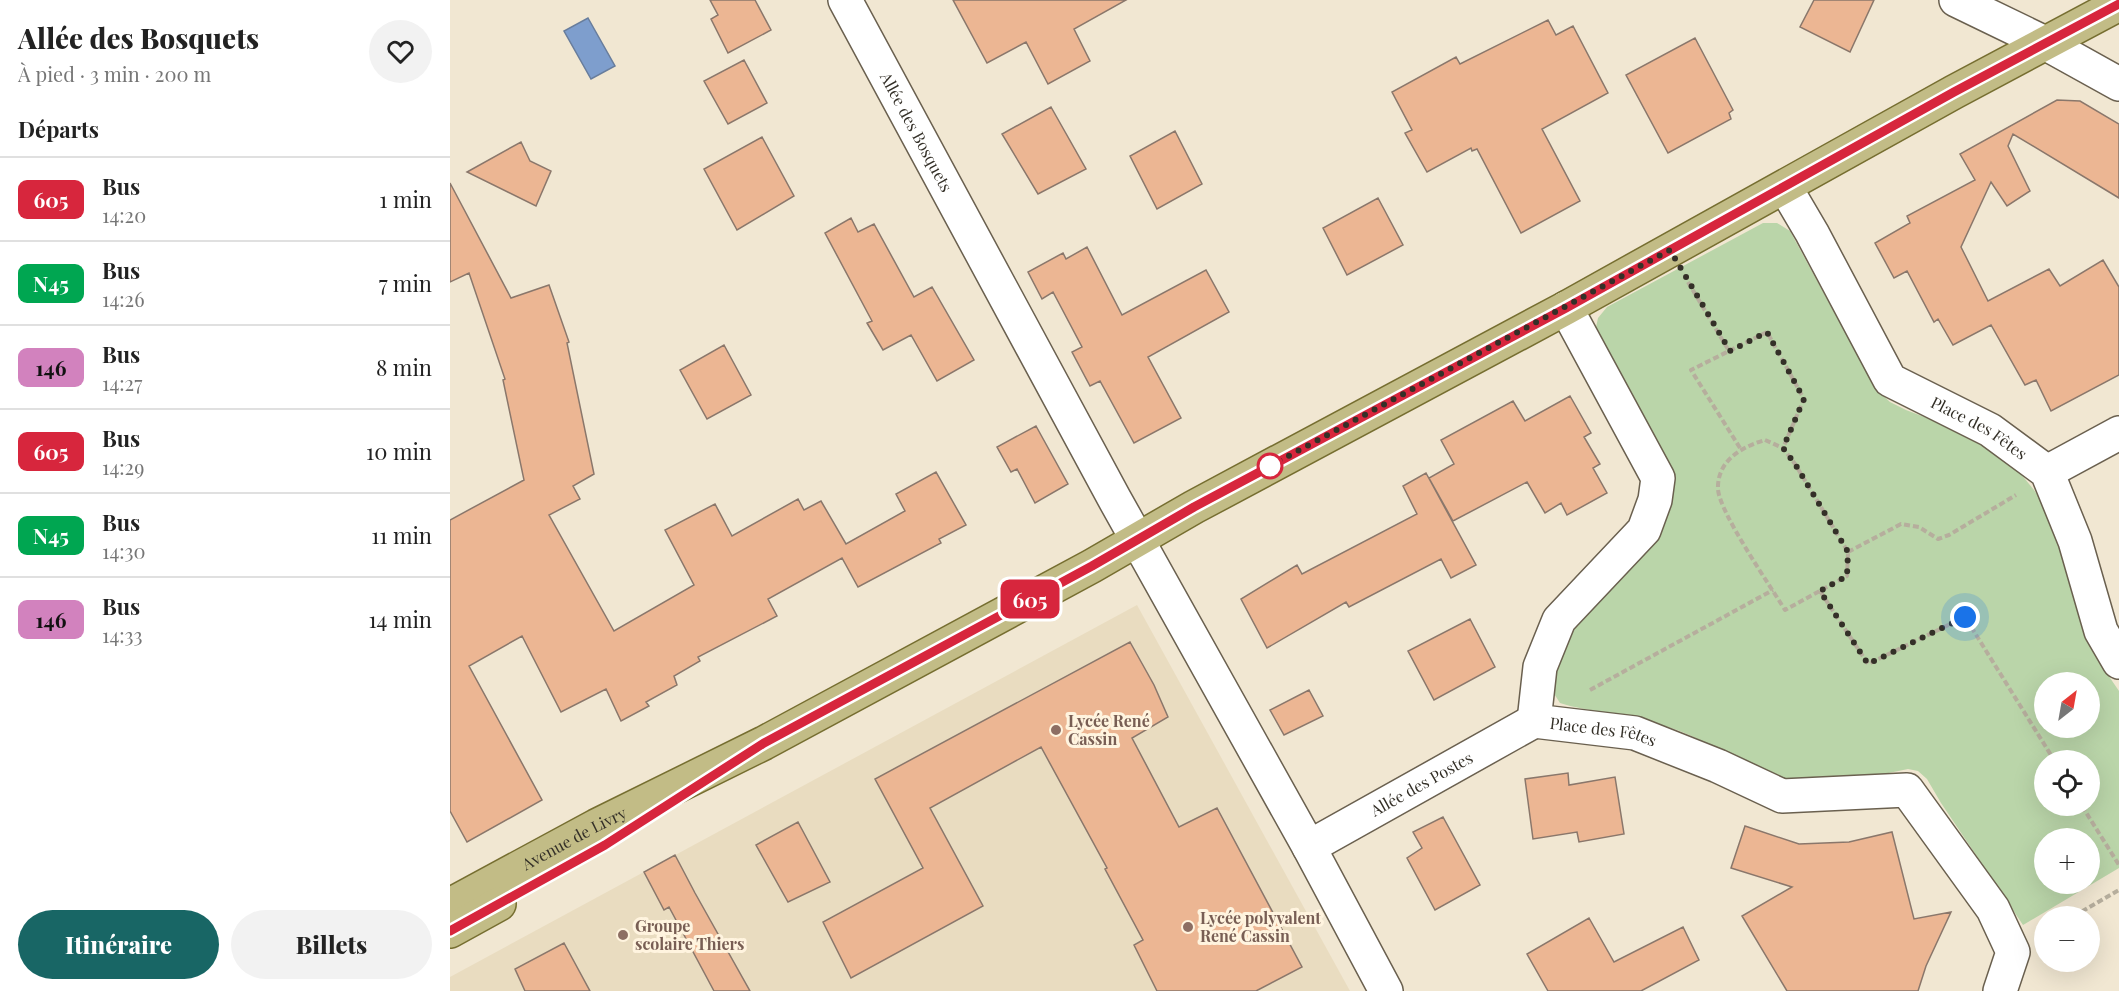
<!DOCTYPE html>
<html lang="fr">
<head>
<meta charset="utf-8">
<style>
	body { margin:0; font-family:"Playfair Display",serif; background:#f2f2f2; color:#222; height:100vh; display:flex; flex-direction:column; font-size:22px; white-space:nowrap }
	* { box-sizing:border-box; margin:0 }
	p { font-size:20px; color:#767676 }
	.icon { flex:none; width:33px; height:33px; fill:none; stroke:currentColor; stroke-width:2; stroke-linecap:round; stroke-linejoin:round }
	.map { position:relative; flex:1; overflow:hidden }
	.details { display:flex; flex-direction:column; background:#fff; width:450px }
	.details>* { flex:none }
	.badge { padding:0 12px; border-radius:9px; font-size:21px; line-height:39px }
	.needle { width:39px; rotate:31deg }
	.tools { position:absolute; left:1584px; top:672px; display:grid; gap:12px }
	.tools a { display:grid; place-items:center; width:66px; height:66px; border-radius:50%; background:#fff; box-shadow:0 6px 24px #0002; font-size:30px }
	.you { position:absolute; width:30px; height:30px; margin:-15px; border:4px solid #fff; border-radius:50%; background:#1a73e8; box-shadow:0 0 0 9px #1a73e833 }
	.map>.badge { position:absolute; translate:-50% -50%; box-shadow:0 0 0 3px #fff }
	h2 { padding:0 18px; font-size:22px; line-height:54px }
	.round { display:grid; place-items:center; flex:none; width:63px; height:63px; border-radius:32px; background:#f2f2f2 }
	.headline { display:flex; align-items:center; justify-content:space-between; height:102px; padding:0 18px }
	h1 { font-size:28px; font-weight:800; line-height:45px }
	.primary-button { display:flex; gap:12px; margin-top:auto; padding:12px 18px }
	.primary-button a { flex:1; height:69px; border-radius:36px; background:#186665; color:#fff; font-size:24px; font-weight:800; line-height:69px; text-align:center }
	.primary-button a+a { background:#f2f2f2; color:#222 }
	ul { padding:0; list-style:none }
	li { display:flex; align-items:center; gap:18px; height:84px; padding:0 18px; border-top:2px solid #e0e0e0 }
	li div { flex:1 }
	li b { display:block; font-size:22px }
	li em { font-style:normal }
	li .badge { min-width:66px; font-weight:700; text-align:center }
	main { display:flex; flex:1; min-height:0 }
	.map>svg:first-child { display:block }
</style>
</head>
<body>
<main>
<section class="details">
<div class="headline"><div><h1>Allée des Bosquets</h1><p>À pied · 3 min · 200 m</p></div><a class="round"><svg class="icon" aria-label="heart" viewBox="0 0 24 24"><path d="M12 20l-8-8c-3-5 5-10 8-4 3-6 11-1 8 4z"/></svg></a></div>
<h2>Départs</h2>
<ul>
<li><span class="badge" style="background:#d7263d;color:#fff">605</span><div><b>Bus</b><p>14:20</p></div><em>1 min</em></li>
<li><span class="badge" style="background:#00a651;color:#fff">N45</span><div><b>Bus</b><p>14:26</p></div><em>7 min</em></li>
<li><span class="badge" style="background:#d282be;color:#111">146</span><div><b>Bus</b><p>14:27</p></div><em>8 min</em></li>
<li><span class="badge" style="background:#d7263d;color:#fff">605</span><div><b>Bus</b><p>14:29</p></div><em>10 min</em></li>
<li><span class="badge" style="background:#00a651;color:#fff">N45</span><div><b>Bus</b><p>14:30</p></div><em>11 min</em></li>
<li><span class="badge" style="background:#d282be;color:#111">146</span><div><b>Bus</b><p>14:33</p></div><em>14 min</em></li>
</ul>
<div class="primary-button"><a>Itinéraire</a><a>Billets</a></div>
</section>
<div class="map">
<svg width="1669" height="991" viewBox="0 0 1669 991">
	<rect width="100%" height="100%" fill="#f1e7d2"/>
	<path fill="#e9dcc0" d="M687 605 900 991H0V977Z"/>
	<path fill="#bad5a9" fill-rule="evenodd" d="M1313 223H1327L1340 231 1426 389 1440 402 1456 410 1501 427 1534 442 1566 468 1584 490 1598 511 1641 641 1656 672 1669 691V868L1573 925 1491 803 1477 779 1468 771 1458 769C1413 778 1363 791 1318 773 1284 759 1253 738 1218 727 1187 717 1152 713 1120 706L1110 703 1101 689 1112 640 1129 618 1174 577 1218 515 1221 496 1145 332 1148 318 1157 307ZM1594 682H1640V728H1594ZM1594 760H1640V806H1594ZM1594 838H1640V884H1594Z"/>
	<path fill="#7e9ecd" stroke="#687d9c" stroke-width="1.5" d="M138 18 165 66 141 79 114 31Z"/>
	<path fill="#ecb693" stroke="#8a776b" stroke-width="1.5" d="M260 0H305L321 30 278 53 261 19 268 15Z
		M503 0H676L624 29 640 61 598 84 576 42 537 63Z
		M1364 0H1424L1400 52 1350 27Z
		M1098 20 1106 35 1123 26 1158 93 1092 129 1130 201 1071 233 1027 149 1022 151 1021 148 977 172 955 133 962 130 942 92 1006 57 1010 64Z
		M1245 38 1283 110 1279 113 1281 119 1218 153 1176 75Z
		M294 60 317 103 278 124 254 81Z
		M1607 100 1630 101 1669 124V198L1563 134 1558 146 1580 191 1557 206 1541 182 1511 247 1538 301 1599 269 1610 286 1653 260 1669 287V375L1601 411 1586 380 1575 385 1541 325 1503 345 1488 319 1484 322 1457 271 1444 278 1425 243 1460 223 1457 216 1525 180 1510 154Z
		M601 107 636 169 588 194 552 134Z
		M725 131 752 184 707 209 680 156Z
		M312 137 344 196 287 230 254 169Z
		M71 142 80 161 101 171 86 206 17 172Z
		M0 183 61 298 99 285 119 342 117 343 144 474 123 486 130 499 99 515 164 631 244 585 215 530 265 504 282 536 348 499 354 510 371 501 396 544 455 511 446 494 486 472 516 525 489 539 491 543 408 587 392 558 318 599 327 616 248 657 250 661 224 676 227 685 196 702 199 706 171 721 156 689 111 712 72 636 19 666 92 800 17 842 0 811V520L74 480 53 380 55 379 19 273 0 282Z
		M928 198 953 245 897 275 873 228Z
		M401 218 408 232 424 224 464 297 482 287 524 360 487 381 461 335 433 350 417 323 422 321 375 233Z
		M637 247 672 315 756 270 779 312 698 357 731 418 684 443 650 381 640 386 622 352 632 347 603 292 592 299 578 272 613 253 616 259Z
		M274 345 301 395 257 419 230 370Z
		M1120 396 1141 433 1134 437 1150 464 1143 468 1157 493 1117 515 1111 503 1095 513 1077 482 1003 521 979 478 1004 464 991 440 1063 401 1075 421Z
		M586 426 618 484 585 503 567 469 561 472 547 447Z
		M976 473 1026 565 1001 578 991 559 899 607 896 602 817 648 791 599 847 565 852 574 967 514 953 486Z
		M1020 619 1045 667 984 700 958 651Z
		M680 642 704 685 718 717 682 738 729 827 767 808 852 967 806 991H707L684 945 693 940 655 869 657 868 591 747 480 808 533 906 401 978 373 922 473 868 425 779Z
		M859 690 873 716 834 735 820 710Z
		M1118 773 1119 785 1165 777 1174 834 1129 842 1127 832 1083 839 1075 779Z
		M993 817 1030 885 985 910 957 858 972 848 963 832Z
		M348 822 380 882 338 902 306 845Z
		M1295 826 1349 844 1399 842 1442 832 1464 919 1501 912 1476 966 1468 991H1337L1292 916 1342 887 1281 868Z
		M225 855 245 893 300 991H264L219 907 214 910 194 872Z
		M1139 918 1164 962 1233 927 1249 960 1191 991H1098L1077 954Z
		M114 943 140 991H75L65 969Z"/>
	<g fill="none" stroke-linecap="round" stroke-linejoin="round">
		<defs>
			<g id="minor">
				<path id="s1" d="M395 0 664 498 859 847 936 991"/>
				<path d="M1506 0 1595 43 1669 84"/>
				<path id="s2" d="M1335 187 1362 233 1440 380 1540 430 1597 472 1625 541 1651 631 1669 662"/>
				<path d="M1597 472 1669 433"/>
				<path id="s3" d="M1084 721 1185 733 1268 766 1332 796 1457 790 1543 909 1563 952 1550 991"/>
				<path d="M1084 721 1090 667 1109 620 1194 530 1205 500 1208 478 1116 308"/>
				<path id="s4" d="M859 847 1084 721"/>
			</g>
			<g id="major">
				<path id="s5" d="M0 905 146 826 314 743 642 566 744 507 1116 308 1504 92 1669 4"/>
				<path d="M0 931 49 904"/>
			</g>
		</defs>
		<use href="#minor" stroke="#6a604f" stroke-width="36"/>
		<use href="#major" stroke="#766e30" stroke-width="36"/>
		<path stroke="#b6ae9d" stroke-width="4" stroke-dasharray="6 3" stroke-linecap="butt" d="M1238 282 1279 351
			M1315 440 1333 448 1345 464 1398 552 1397 576 1335 610C1321 587 1269 512 1268 489 1267 461 1291 447 1315 440Z
			M1290 448 1241 370 1317 332 1354 399 1333 448
			M1398 552 1451 524 1469 527 1488 539 1499 535 1566 495
			M1370 591 1418 664 1515 617 1604 760
			M1140 690 1323 590
			M1632 806 1669 865
			M1624 916 1669 890"/>
		<use href="#minor" stroke="#fff" stroke-width="33"/>
		<use href="#major" stroke="#c2bc86" stroke-width="33"/>
	</g>
	<g fill="none" stroke-linecap="round" stroke-linejoin="round">
		<defs>
			<path id="line" d="M0 931 155 845 314 743 642 566 744 507 1116 308 1504 92 1669 4"/>
		</defs>
		<use href="#line" stroke="#fff" stroke-width="14"/>
		<use href="#line" stroke="#d7263d" stroke-width="9"/>
		<path stroke="#343028" stroke-width="6" stroke-dasharray="0 10.8" d="M820 466 1220 250 1280 351 1317 332 1354 399 1333 448 1345 464 1398 552 1397 576 1370 591 1418 664 1515 617"/>
	</g>
	<circle fill="#fff" stroke="#d7263d" stroke-width="3" cx="820" cy="466" r="12"/>
	<g fill="#8d6e63" stroke="#fff4df" stroke-width="2">
		<circle cx="606" cy="730" r="6"/>
		<circle cx="738" cy="927" r="6"/>
		<circle cx="173" cy="935" r="6"/>
	</g>
	<g text-anchor="middle" stroke-width="6" stroke-linejoin="round" paint-order="stroke">
		<g font-size="16" fill="#343028" stroke="#fff4df">
			<text dy="6" stroke="none"><textPath href="#s1" startOffset="150">Allée des Bosquets</textPath></text>
			<text dy="6" stroke="none"><textPath href="#s2" startOffset="321">Place des Fêtes</textPath></text>
			<text dy="6" stroke="none"><textPath href="#s3" startOffset="70">Place des Fêtes</textPath></text>
			<text dy="6" stroke="none"><textPath href="#s4" startOffset="129">Allée des Postes</textPath></text>
			<text dy="6" stroke="none"><textPath href="#s5" startOffset="141">Avenue de Livry</textPath></text>
		</g>
		<g font-size="16" font-weight="bold" fill="#785e54" stroke="#fff4df" text-anchor="start">
			<text x="618" y="727">Lycée René<tspan x="618" dy="18">Cassin</tspan></text>
			<text x="750" y="924">Lycée polyvalent<tspan x="750" dy="18">René Cassin</tspan></text>
			<text x="185" y="932">Groupe<tspan x="185" dy="18">scolaire Thiers</tspan></text>
		</g>
	</g>
</svg>
<div class="tools">
<a><svg class="needle" viewBox="-14 -14 28 28"><path d="M0-13l5 13h-10z" fill="#e53935"/><path d="M0 13l5-13h-10z" fill="#767676"/></svg></a>
<a><svg class="icon" aria-label="locate" viewBox="0 0 24 24"><circle cx="12" cy="12" r="6"/><path d="M12 2v4M12 18v4M2 12h4M18 12h4"/></svg></a>
<a>+</a>
<a>−</a>
</div>
<div class="you" style="left:1515px;top:617px"></div>
<b class="badge" style="left:580px;top:599px;background:#d7263d;color:#fff">605</b>
</div>
</main>
</body>
</html>
